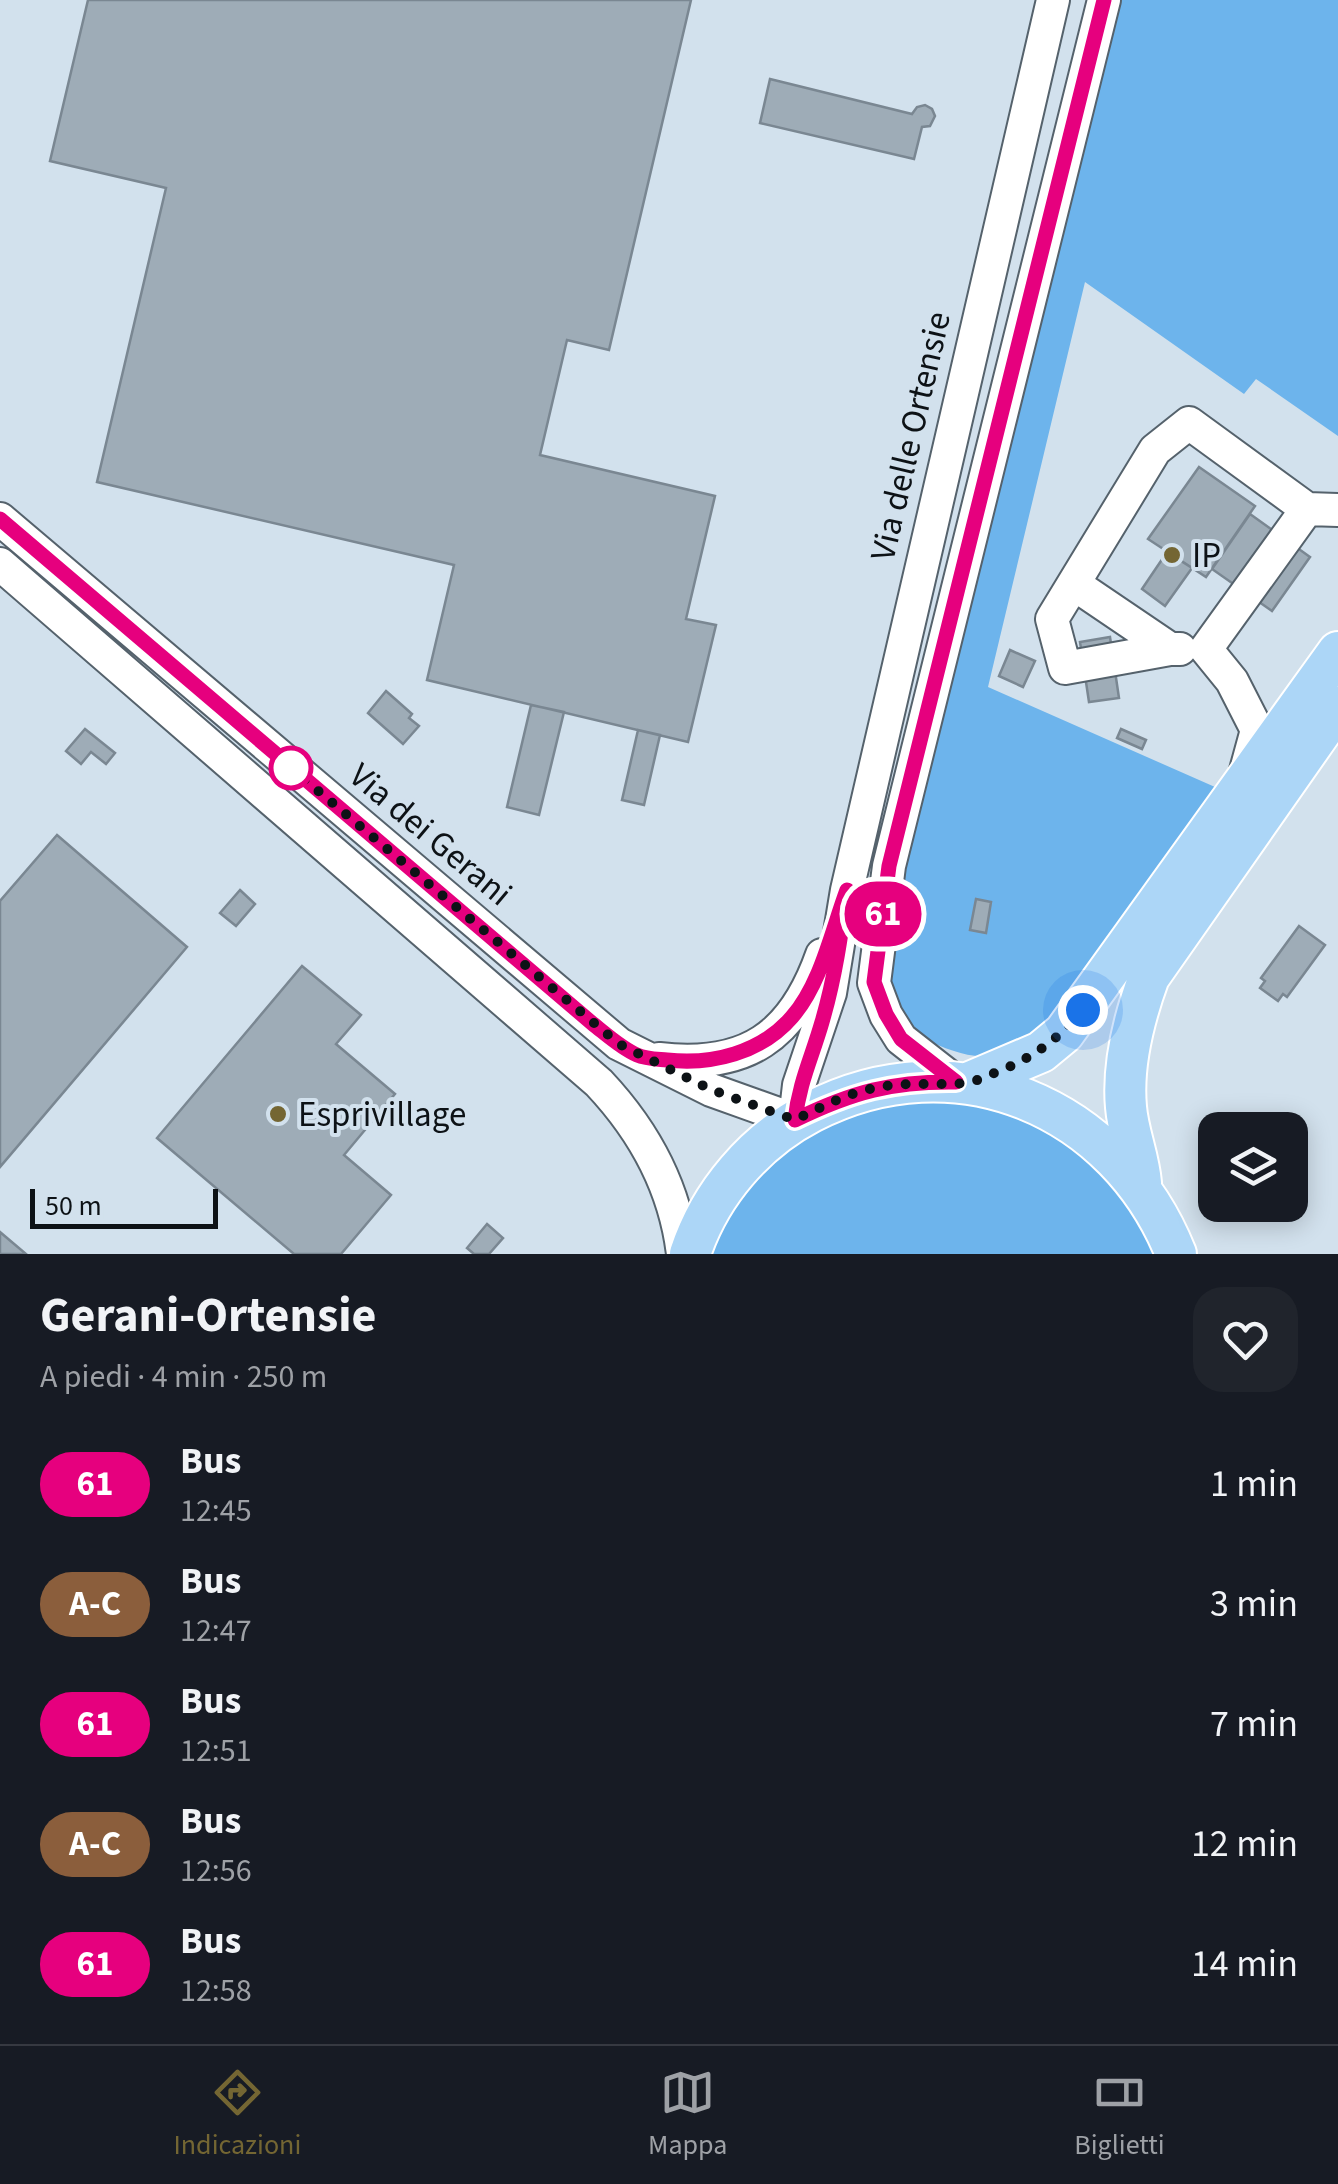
<!DOCTYPE html>
<html lang="it">
<head>
<meta charset="utf-8">
<style>
	body { margin:0; font-family:"Source Sans 3",sans-serif; background:#20242c; color:#f1f3f6; height:100vh; display:flex; flex-direction:column; font-size:38px; white-space:nowrap }
	* { box-sizing:border-box; margin:0 }
	p { font-size:32px; color:#9ea1a6 }
	.icon { flex:none; width:55px; height:55px; fill:none; stroke:currentColor; stroke-width:2; stroke-linecap:round; stroke-linejoin:round }
	.map { position:relative; height:1254px; overflow:hidden }
	.details { display:flex; flex-direction:column; background:#171b24; flex:1 }
	.details>* { flex:none }
	.badge { padding:0 20px; border-radius:32px; font-size:35px; line-height:65px }
	.buttons { position:absolute; left:1198px; top:1112px; display:grid; gap:20px }
	.buttons a { display:grid; place-items:center; width:110px; height:110px; border-radius:20px; background:#171b24; box-shadow:0 5px 25px #0003; font-size:50px }
	.scale { position:absolute; left:30px; bottom:25px; width:188px; box-sizing:border-box; padding-left:10px; border:5px solid #0d1216; border-top:0; font-size:28px; line-height:35px; white-space:nowrap; color:#0d1216; -webkit-text-stroke:8px #d2e1ed; paint-order:stroke }
	.you { position:absolute; width:50px; height:50px; margin:-25px; border:8px solid #fff; border-radius:50%; background:#1a73e8; box-shadow:0 0 0 15px #1a73e833 }
	.map>.badge { position:absolute; translate:-50% -50%; box-shadow:0 0 0 5px #fff }
	.round { display:grid; place-items:center; flex:none; width:105px; height:105px; border-radius:30px; background:#20242c }
	.overview { display:flex; align-items:center; justify-content:space-between; height:170px; padding:0 40px }
	h1 { font-size:48px; font-weight:700; line-height:75px }
	ul { padding:0; list-style:none }
	li { display:flex; align-items:center; gap:30px; height:120px; padding:0 40px }
	li div { flex:1 }
	li b { display:block; font-size:38px }
	li em { font-style:normal }
	li .badge { min-width:110px; font-weight:700; text-align:center }
	.dock { display:flex; justify-content:space-around; align-items:center; height:140px; border-top:2px solid #363941; background:#171b24; font-size:28px; color:#9ea1a6 }
	.dock a { display:grid; justify-items:center; gap:5px }
	.dock .on { color:#746633 }
	.map>svg:first-child { display:block }
</style>
</head>
<body>
<div class="map">
<svg width="1338" height="1254" viewBox="0 0 1338 1254">
	<rect width="100%" height="100%" fill="#d2e1ed"/>
	<path fill="#6db4ec" d="M1122 0H1338V436L1256 379 1244 394 1085 282 988 687 1215 787 1057 1011C1040 1029 1018 1049 993 1055 980 1058 966 1055 954 1051 918 1040 897 1019 888 981 886 969 888 955 888 942L1058 214 1109 27Z
		M921 1100 973 1103 1024 1118 1070 1143 1126 1198 1156 1254H710C755 1154 814 1117 921 1100Z"/>
	<path fill="#9eacb7" stroke="#7a8792" stroke-width="2.5" d="M88 0H691L609 350 567 340 540 455 715 496 686 619 716 625 688 742 427 680 454 565 97 482 166 188 50 161Z
		M770 79 912 114 917 107 925 105 932 109 935 116 930 126 922 127 914 159 760 123Z
		M1199 467 1255 506 1206 577 1148 539Z
		M1250 514 1310 557 1272 611 1212 569Z
		M1167 552 1192 568 1165 606 1142 589Z
		M1110 637 1119 698 1089 702 1080 642Z
		M1010 650 1035 661 1023 687 999 676Z
		M386 691 412 714 409 718 419 726 403 744 368 713Z
		M531 705 564 712 539 815 507 807Z
		M85 729 115 753 106 764 91 752 81 764 66 751Z
		M1121 729 1146 740 1142 749 1117 738Z
		M638 730 660 735 644 805 622 800Z
		M57 835 187 947 0 1167V901Z
		M240 890 255 904 236 926 220 913Z
		M976 899 991 902 986 933 970 930Z
		M1299 926 1325 945 1287 997 1283 994 1278 1001 1260 988 1265 981 1261 978Z
		M302 966 361 1015 336 1044 395 1094 344 1155 391 1195 341 1254H294L157 1138Z
		M487 1224 503 1238 489 1254H474L467 1248Z
		M0 1232 26 1254H0Z"/>
	<g fill="none" stroke-linecap="round" stroke-linejoin="round">
		<defs>
			<path id="minor" d="M0 519 619 1044 711 1090 795 1120 799 1085 830 993 847 890 1053 0
				M0 564 599 1083C645 1132 675 1187 683 1254
				M1074 584 1170 649H1180
				M1170 649 1065 668 1052 619 1155 450 1189 423 1307 509
				M1245 774 1257 730 1232 681 1206 649 1307 509 1338 510
				M659 1059C746 1069 793 1037 822 955
				M956 1082 901 1039 886 1015 874 983 889 866 1104 0"/>
			<path id="major" d="M968 1083 1041 1052 1064 1033 1338 652
				M1141 1183C1139 1157 1128 1133 1126 1107 1122 1063 1134 1018 1149 977L1338 707
				M690 1254C710 1193 755 1141 811 1112 956 1037 1117 1106 1176 1254"/>
		</defs>
		<use href="#minor" stroke="#55626c" stroke-width="36"/>
		<use href="#major" stroke="#fff" stroke-width="44"/>
		<use href="#minor" stroke="#fff" stroke-width="32"/>
		<use href="#major" stroke="#acd6f7" stroke-width="40"/>
	</g>
	<g fill="none" stroke-linecap="round" stroke-linejoin="round">
		<defs>
			<path id="line" d="M0 519 593 1024C607 1035 621 1048 637 1055 646 1059 657 1059 667 1060 712 1065 761 1053 792 1017 821 984 832 930 847 890 841 935 835 978 822 1022 812 1057 799 1083 795 1120 852 1092 893 1081 956 1082L901 1039 886 1014 874 982 889 866 1104 0"/>
		</defs>
		<use href="#line" stroke="#fff" stroke-width="22"/>
		<use href="#line" stroke="#e6007e" stroke-width="15"/>
		<path stroke="#0d1216" stroke-width="10" stroke-dasharray="0 18" d="M291 768 619 1044 712 1090 795 1120C821 1107 846 1094 874 1088 906 1081 936 1086 967 1083 974 1082 982 1078 989 1075 1028 1061 1056 1042 1083 1010"/>
	</g>
	<g fill="#746633" stroke="#d2e1ed" stroke-width="4">
		<circle cx="1172" cy="555" r="10"/>
		<circle cx="278" cy="1114" r="10"/>
	</g>
	<circle fill="#fff" stroke="#e6007e" stroke-width="5" cx="291" cy="768" r="20"/>
	<g text-anchor="middle" stroke-width="8" stroke-linejoin="round" paint-order="stroke">
		<g font-size="35" fill="#0d1216" stroke="#d2e1ed">
			<text transform="translate(910 436) rotate(-77)" y="12">Via delle Ortensie</text>
			<text transform="translate(431 834) rotate(40)" y="12">Via dei Gerani</text>
		</g>
		<g font-size="35" fill="#0d1216" stroke="#d2e1ed" text-anchor="start">
			<text x="1192" y="567">IP</text>
			<text x="298" y="1126">Esprivillage</text>
		</g>
	</g>
</svg>
<div class="buttons">
<a><svg class="icon" aria-label="layers" viewBox="0 0 24 24"><path d="M12 4l9 5-9 5-9-5zM3 14l9 5 9-5"/></svg></a>
</div>
<div class="scale">50 m</div>
<div class="you" style="left:1083px;top:1010px"></div>
<b class="badge" style="left:883px;top:914px;background:#e6007e;color:#fff">61</b>
</div>
<section class="details">
<div class="overview"><div><h1>Gerani-Ortensie</h1><p>A piedi · 4 min · 250 m</p></div><a class="round"><svg class="icon" aria-label="heart" viewBox="0 0 24 24"><path d="M12 20l-8-8c-3-5 5-10 8-4 3-6 11-1 8 4z"/></svg></a></div>
<ul>
<li><span class="badge" style="background:#e6007e;color:#fff">61</span><div><b>Bus</b><p>12:45</p></div><em>1 min</em></li>
<li><span class="badge" style="background:#8b5e3c;color:#fff">A-C</span><div><b>Bus</b><p>12:47</p></div><em>3 min</em></li>
<li><span class="badge" style="background:#e6007e;color:#fff">61</span><div><b>Bus</b><p>12:51</p></div><em>7 min</em></li>
<li><span class="badge" style="background:#8b5e3c;color:#fff">A-C</span><div><b>Bus</b><p>12:56</p></div><em>12 min</em></li>
<li><span class="badge" style="background:#e6007e;color:#fff">61</span><div><b>Bus</b><p>12:58</p></div><em>14 min</em></li>
</ul>
</section>
<nav class="dock">
<a class="on"><svg class="icon" aria-label="directions" viewBox="0 0 24 24"><path d="M12 3l9 9-9 9-9-9zM9 14v-3h6M13 9l2 2-2 2"/></svg>Indicazioni</a>
<a><svg class="icon" aria-label="map" viewBox="0 0 24 24"><path d="M3 6l6-2 6 2 6-2v14l-6 2-6-2-6 2zM9 4v14M15 6v14"/></svg>Mappa</a>
<a><svg class="icon" aria-label="tickets" viewBox="0 0 24 24"><path d="M3 7h18v10H3zM15 7v10"/></svg>Biglietti</a>
</nav>
</body>
</html>
